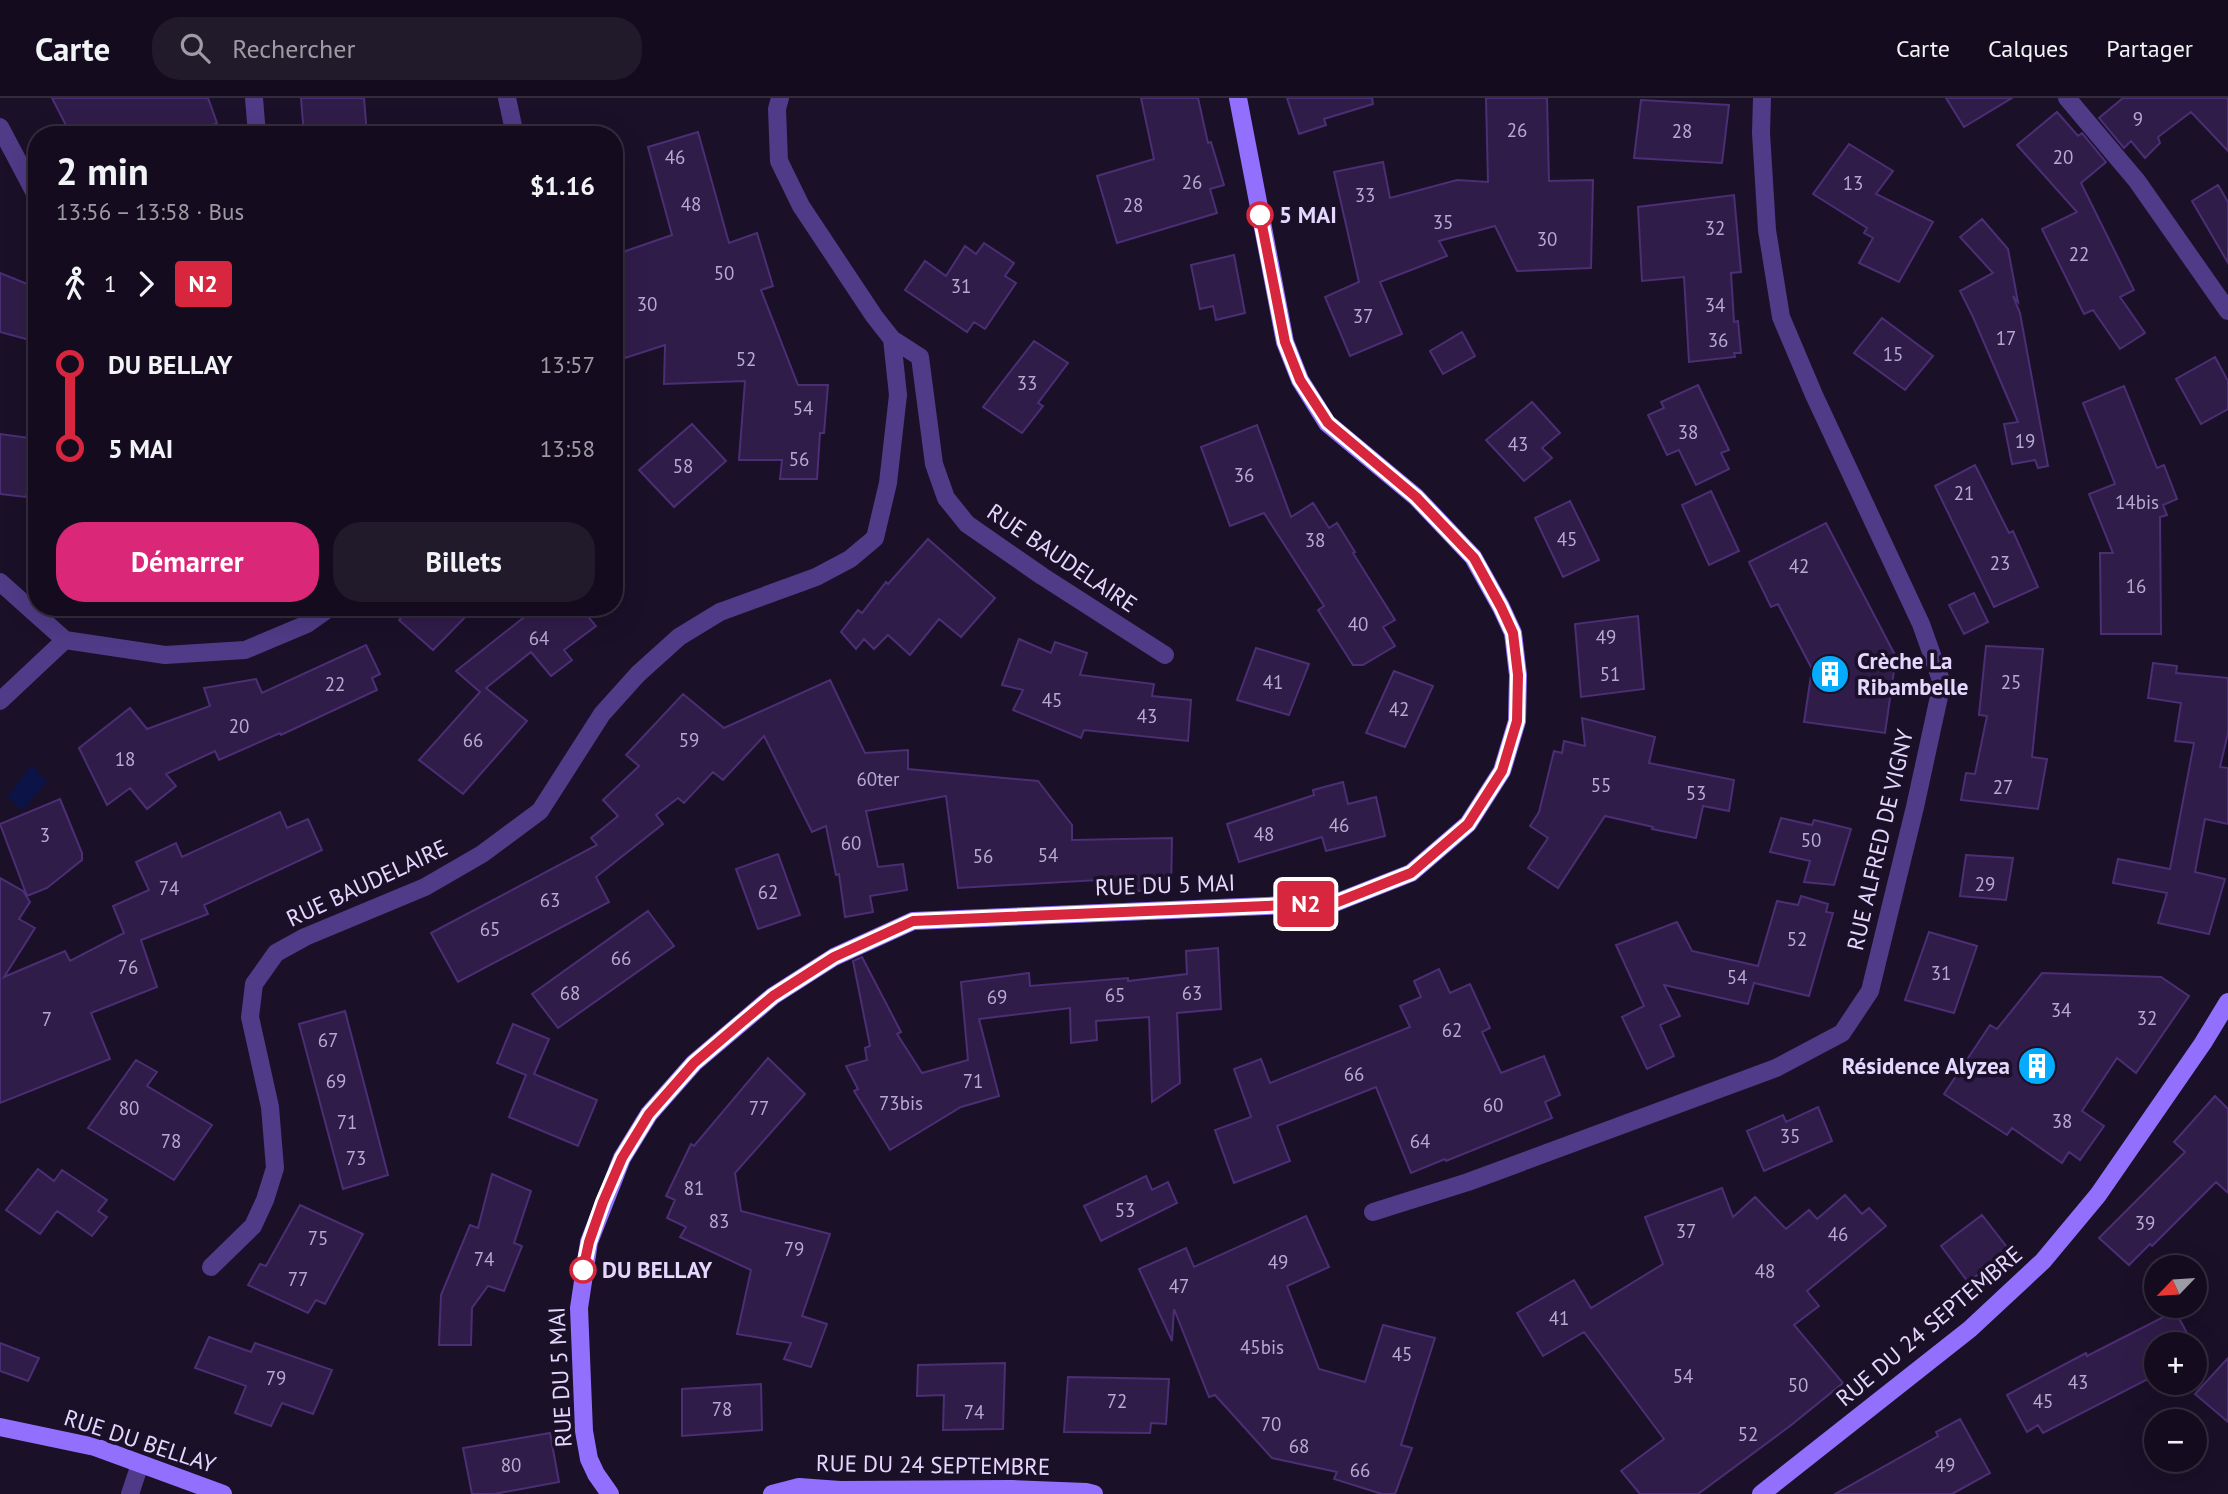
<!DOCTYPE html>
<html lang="fr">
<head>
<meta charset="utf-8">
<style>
	body { margin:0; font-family:"PT Sans",sans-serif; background:#211a2b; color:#f1f3f6; height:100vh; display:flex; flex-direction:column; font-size:26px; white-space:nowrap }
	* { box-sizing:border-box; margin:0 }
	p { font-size:23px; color:#9d9ba4 }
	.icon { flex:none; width:38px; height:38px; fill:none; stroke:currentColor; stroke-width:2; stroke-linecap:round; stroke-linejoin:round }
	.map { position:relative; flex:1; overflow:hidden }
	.side { position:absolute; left:28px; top:28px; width:595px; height:490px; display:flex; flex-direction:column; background:#140c1e; border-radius:28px; box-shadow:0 7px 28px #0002,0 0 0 2px #332c3c }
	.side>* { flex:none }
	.badge { padding:0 14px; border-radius:5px; font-size:24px; line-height:46px }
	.needle { width:46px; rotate:245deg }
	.tools { position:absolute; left:2144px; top:1157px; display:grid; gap:14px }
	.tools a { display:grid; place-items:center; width:63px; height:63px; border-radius:50%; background:#140c1e; box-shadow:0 7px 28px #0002,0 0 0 2px #332c3c; font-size:35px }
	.map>.badge { position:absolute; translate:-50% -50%; box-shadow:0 0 0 4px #fff }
	.legs { display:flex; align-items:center; gap:10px; height:77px; padding:0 28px; font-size:23px }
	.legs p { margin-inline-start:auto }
	.overview { display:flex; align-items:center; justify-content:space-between; height:119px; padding:0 28px }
	h1 { font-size:38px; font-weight:700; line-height:52px }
	.cta { display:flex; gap:14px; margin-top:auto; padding:14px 28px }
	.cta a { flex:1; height:80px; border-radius:28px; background:#db2777; color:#fff; font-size:28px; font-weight:700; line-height:80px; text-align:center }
	.cta a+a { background:#211a2b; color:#f1f3f6 }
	ul { padding:0 28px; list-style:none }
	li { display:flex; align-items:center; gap:24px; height:84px; font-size:26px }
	li i { display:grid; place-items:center; width:10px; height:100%; margin:0 9px; background:currentColor }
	li i::after { content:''; width:18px; height:18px; margin:-9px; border:5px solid; border-radius:50%; background:#140c1e }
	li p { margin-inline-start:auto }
	li:first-child i { background:linear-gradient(#0000 50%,currentColor 0) }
	li:last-child i { background:linear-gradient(currentColor 50%,#0000 0) }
	header { display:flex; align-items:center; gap:42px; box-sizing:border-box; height:98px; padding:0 35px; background:#140c1e; border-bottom:2px solid #332c3c }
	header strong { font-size:33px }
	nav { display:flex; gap:38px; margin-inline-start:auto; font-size:24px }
	.search { width:490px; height:63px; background:#211a2b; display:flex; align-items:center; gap:18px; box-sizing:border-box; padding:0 24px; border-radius:28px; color:#9d9ba4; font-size:26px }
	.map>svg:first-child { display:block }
</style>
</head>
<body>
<header>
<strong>Carte</strong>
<div class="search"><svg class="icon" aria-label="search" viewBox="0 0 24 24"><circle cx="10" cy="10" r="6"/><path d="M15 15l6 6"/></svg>Rechercher</div>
<nav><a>Carte</a><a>Calques</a><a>Partager</a></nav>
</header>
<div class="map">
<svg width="2228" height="1396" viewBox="0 0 2228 1396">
	<rect width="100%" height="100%" fill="#1a1028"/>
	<path fill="#0b1347" d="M32 667 47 684 22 712 7 699Z"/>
	<path fill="#301c49" stroke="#4c2e75" stroke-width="2" d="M52 0H208L217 25 194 37H71Z
		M301 0H364L367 37H304Z
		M1141 0H1198L1208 45 1211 44 1224 87 1210 91 1217 115 1117 145 1097 78 1154 61Z
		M1287 0H1372L1373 6 1324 21 1326 27 1299 36Z
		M1486 0H1547L1549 83 1593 82 1591 170 1517 173 1495 128 1439 143 1447 158 1380 184 1402 236 1350 258 1325 199 1359 184 1334 74 1383 64 1390 100 1457 82 1488 84Z
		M1946 0H2012L1964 29Z
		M2123 0H2228V53L2191 14 2158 39 2160 45 2145 60 2131 43 2124 50 2099 20Z
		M1641 2 1729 7 1722 65 1634 60Z
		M2057 14 2078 38 2082 35 2106 64 2081 85 2134 192 2120 199 2145 235 2120 251 2093 212 2084 216 2042 131 2077 114 2017 47Z
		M698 34 729 145 757 135 773 188 761 192 798 287H828L824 335H820L817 381H780L782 362H739L745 283 664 286 665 247 625 260 614 225V157L672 137 648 49Z
		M1849 46 1893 73 1876 96 1933 124 1899 184 1859 165 1873 140 1864 135 1867 130 1813 96Z
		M2218 87 2228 104V165L2192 103Z
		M1734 97 1741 174 1731 175 1734 224 1738 223 1741 255H1734L1735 259 1689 264 1684 179 1642 183 1638 109Z
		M1982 121 2008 151 2018 204 2013 198 2020 215 2048 368 2038 370 2035 362 2012 366 2004 326 2018 324 1973 219 1960 193 1993 175 1960 139Z
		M984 145 1014 165 1005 178 1016 185 985 231 974 224 967 234 905 192 925 163 946 178 965 148 976 156Z
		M1234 157 1245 215 1216 222 1213 208 1200 211 1191 167Z
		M0 175 37 190V244L0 234Z
		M1882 220 1933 258 1905 292 1854 255Z
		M1462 234 1475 258 1443 276 1430 253Z
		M1034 243 1068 265 1038 305 1043 308 1022 335 983 309Z
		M2215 259 2228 283V311L2201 326 2176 281Z
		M1698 287 1729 352 1721 355 1729 371 1696 387 1679 352 1667 357 1648 317 1664 310 1661 304Z
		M2124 288 2157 370 2164 367 2177 401 2163 407 2167 417 2160 419 2161 536H2101L2100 455H2113L2089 396 2115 386 2083 305Z
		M1532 304 1560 335 1542 350 1552 360 1524 383 1486 342Z
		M692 326 726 363 674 409 639 372Z
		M1257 327 1291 419 1313 405 1329 430 1337 425 1355 454 1353 455 1395 522 1383 529 1395 548 1363 567H1353L1318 512 1324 508 1264 415 1230 428 1201 349Z
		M0 336 37 341 26 399 0 396Z
		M1975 367 2009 435 2013 433 2038 489 1994 509 1935 388Z
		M1711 393 1739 453 1709 467 1682 407Z
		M1570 403 1599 462 1563 479 1535 420Z
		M1826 425 1896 559 1885 635 1804 624 1812 571 1778 506 1771 509 1749 464Z
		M928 441 995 500 961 539 939 521 910 557 888 537 874 551 864 541 856 551 841 534 858 512 862 515 886 484 888 486Z
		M1974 495 1988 524 1964 536 1949 507Z
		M412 509H475L433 552 399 522Z
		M537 509H580L596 528 564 552 572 562 551 578 531 554 486 590 527 623 463 696 419 662 480 594 456 573Z
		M1638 518 1644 591 1581 599 1575 526Z
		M1019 541 1051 555 1055 544 1087 555 1080 577 1154 586 1152 598 1191 602 1188 643 1084 632 1081 640 1013 612 1023 592 1002 587Z
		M366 547 380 576 372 580 377 592 281 637 280 635 219 662 215 653 166 676 176 688 147 711 130 690 107 707 79 650 130 610 147 631 210 608 204 590 256 581 262 595Z
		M1986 548 2043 551 2032 659 2047 661 2038 711 1961 702 1966 675 1975 676 1987 618 1979 617Z
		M1256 550 1309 566 1289 617 1237 602Z
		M2153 565 2177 568 2176 575 2228 580V635L2220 669 2228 670V726L2205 721 2195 774 2225 781 2209 836 2158 825 2167 795 2113 785 2118 761 2170 771 2194 645 2175 643 2181 605 2148 600Z
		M1394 573 1433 588 1405 649 1366 635Z
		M830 582 865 655 908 652V671L1038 683 1072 727V742L1172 740 1171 792 1098 794V782L958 790 946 698 866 713 878 769 903 766 907 792 870 798 873 814 845 819 839 776 836 777 826 728 812 734 764 638 723 682 713 674 684 705 678 700 656 717 663 726 596 779 609 804 458 884 431 835 597 747 591 740 618 718 603 702 639 668 626 657 683 596 724 630Z
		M1582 620 1655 639 1649 665 1734 682 1729 713 1703 708 1696 740 1652 731 1653 729 1605 718 1558 790 1528 770 1548 740 1530 728 1539 714 1554 653 1562 655 1564 643 1585 648Z
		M1343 684 1348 706 1376 699 1385 738 1326 753 1322 739 1239 764 1227 726 1314 697 1313 692Z
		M60 701 82 755V762L47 790 27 798 0 726Z
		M280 714 287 730 308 721 322 752 204 807 208 816 141 842 157 889 91 915 110 961 0 1005V780L23 793 30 804 19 821 35 830 4 879 65 853 70 863 124 835 113 808 149 792 136 764 176 745 182 759Z
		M1781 720 1812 727 1814 722 1851 731 1834 787 1804 784 1810 763 1770 754Z
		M778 756 800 817 758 831 736 771Z
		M1966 757 2013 760 2006 802 1960 798Z
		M1801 798 1828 806 1826 814 1833 815 1809 898 1754 885 1748 906 1664 887 1680 918 1660 927 1674 958 1647 971 1622 919 1644 908 1616 847 1677 824 1692 853 1758 868 1777 803 1798 807Z
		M648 813 674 848 558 930 532 896Z
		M1929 834 1977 848 1954 915 1905 902Z
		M1218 850 1221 911 1177 915 1180 985 1152 1004 1149 919 1096 923 1097 942 1071 945 1070 910 979 921 999 998 961 1009 890 1052 854 993 858 991 846 968 867 962 865 950 870 948 853 863 862 859 901 934 897 936 922 975 968 962 961 884 1029 875 1030 888 1128 880V883L1187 876 1186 853Z
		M1439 871 1450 895 1470 886 1490 930 1482 934 1501 975 1544 958 1560 997 1545 1004 1552 1020 1446 1063 1445 1061 1411 1075 1376 989 1277 1028 1290 1063 1234 1085 1215 1032 1251 1019 1234 971 1261 961 1270 985 1410 929 1400 908 1421 899 1414 883Z
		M2042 875 2161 879 2189 898 2136 975 2117 960 2082 1013 2104 1028 2080 1062 2069 1054 2062 1065 2012 1030 2007 1037 1944 996 1990 927 1997 931Z
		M345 913 388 1077 343 1091 299 926Z
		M513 926 549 941 534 976 597 1002 578 1048 509 1019 526 977 497 965Z
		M768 960 805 996 735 1075 741 1113 830 1136 802 1218 827 1226 811 1269 784 1261 791 1245 737 1236 751 1172 680 1139 686 1129 667 1120 675 1102 666 1098 691 1046 694 1048Z
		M136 962 157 974 147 988 212 1027 174 1082 88 1030Z
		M2215 998 2228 1011V1095L2216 1084 2152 1148 2150 1146 2129 1167 2099 1140 2185 1054 2174 1044Z
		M1818 1009 1832 1043 1764 1073 1747 1033 1783 1017 1786 1024Z
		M38 1071 54 1083 62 1072 107 1102 98 1113 107 1119 92 1138 57 1113 40 1136 6 1112Z
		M492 1076 531 1093 514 1145 522 1148 504 1193 488 1188 472 1210 471 1247H439L441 1197 470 1127 478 1130Z
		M1146 1078 1152 1092 1168 1084 1177 1105 1101 1143 1084 1108Z
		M1722 1090 1733 1119 1755 1099 1786 1131 1809 1112 1817 1121 1845 1097 1862 1116 1869 1110 1886 1128 1807 1193 1819 1208 1794 1227 1843 1285 1790 1328 1698 1396H1640L1621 1373 1664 1341 1584 1234 1543 1258 1517 1215 1574 1182 1591 1210 1663 1166 1645 1119Z
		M300 1107 363 1136 325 1206 316 1202 308 1215 248 1187 260 1166 266 1168Z
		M1982 1117 2010 1153 1968 1184 1941 1148Z
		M1306 1118 1329 1169 1287 1188 1319 1271 1365 1284 1383 1227 1435 1240 1401 1347 1412 1350 1395 1396H1382L1334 1381 1337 1374 1272 1360 1215 1297 1209 1299 1174 1211 1172 1243 1139 1171 1186 1150 1194 1169Z
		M2175 1213 2193 1246H2156V1277L2043 1335 2038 1327 2027 1334 2007 1297 2086 1255 2087 1258Z
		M209 1239 251 1254 255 1245 332 1272 313 1316 282 1305 271 1328 235 1315 246 1288 195 1270Z
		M0 1245 39 1260 28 1283 0 1273Z
		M2228 1260V1324L2195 1296Z
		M1005 1265 1003 1331 943 1332 944 1297 917 1298 918 1267Z
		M1068 1279 1169 1281 1166 1326 1151 1325 1150 1335 1064 1334Z
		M761 1286 762 1332 682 1338V1291Z
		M1960 1321 1990 1375 1952 1396H1835L1938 1338 1936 1334Z
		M550 1335 559 1384 494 1396H472L463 1350Z"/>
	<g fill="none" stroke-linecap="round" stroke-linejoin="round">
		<path stroke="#4f3b87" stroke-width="18" d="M254 0 257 37
			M507 0 515 37
			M2067 0 2137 83 2228 213
			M0 29 37 99
			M892 241 920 259 934 366 946 400 967 426 1042 478 1165 557
			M0 484 65 542 165 557 245 552 307 526 331 509
			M0 603 65 542
			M1373 1114 1468 1084 1776 970 1842 935 1870 893 1915 709 1942 585 1921 526 1814 297 1781 219 1767 132 1761 35 1762 0
			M211 1169 253 1128 265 1102 275 1070 270 1009 250 919 254 886 276 855 305 839 425 789 482 756 540 713 602 616 638 576 679 539 720 514 816 479 850 461 875 440 888 385 898 297 892 241 874 218 801 108 779 63 777 11 780 0
			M130 1396 140 1366"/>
		<path stroke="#936ffe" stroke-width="18" d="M0 1329 95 1349 223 1396
			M610 1396 596 1376 589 1361 584 1333 579 1210 589 1144 622 1060 649 1016 694 965 773 898 834 859 913 823 1335 805 1411 775 1468 726 1502 673 1517 623 1518 577 1513 535 1501 509 1473 459 1416 399 1327 325 1300 282 1285 244 1238 0
			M772 1396 799 1389 840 1392 1012 1391 1086 1394 1094 1396
			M1761 1396 1970 1231 2043 1163 2098 1097 2203 945 2228 904"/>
	</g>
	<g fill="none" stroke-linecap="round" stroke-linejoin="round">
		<defs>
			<path id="line-1" d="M583 1172 589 1144 603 1104 622 1060 649 1016 694 965 742 924 773 898 834 859 913 823 1335 805 1411 775 1468 726 1502 673 1517 623 1518 577 1513 535 1501 509 1474 460 1416 399 1328 325 1300 282 1285 244 1260 117"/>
		</defs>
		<use href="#line-1" stroke="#fff" stroke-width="16"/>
		<use href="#line-1" stroke="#d7263d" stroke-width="10"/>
	</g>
	<defs>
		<symbol id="building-disc" viewBox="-11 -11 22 22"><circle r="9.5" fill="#05acfe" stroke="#1a1028"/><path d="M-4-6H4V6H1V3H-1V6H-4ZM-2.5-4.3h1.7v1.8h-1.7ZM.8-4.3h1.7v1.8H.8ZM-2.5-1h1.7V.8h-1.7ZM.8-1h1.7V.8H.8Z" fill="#fff"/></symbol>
	</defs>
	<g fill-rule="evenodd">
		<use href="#building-disc" x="1808" y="554" width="44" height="44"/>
		<use href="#building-disc" x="2015" y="946" width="44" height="44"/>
	</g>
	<g fill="#fff" stroke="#d7263d" stroke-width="3.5">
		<circle cx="1260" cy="117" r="12"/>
		<circle cx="583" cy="1172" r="12"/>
	</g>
	<g text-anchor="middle" stroke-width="7" stroke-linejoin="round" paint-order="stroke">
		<g font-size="19" fill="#b8a9d2">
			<text x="2138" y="28">9</text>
			<text x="1517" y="39">26</text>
			<text x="1682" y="40">28</text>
			<text x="675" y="66">46</text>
			<text x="2063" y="66">20</text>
			<text x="1192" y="91">26</text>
			<text x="1853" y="92">13</text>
			<text x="1365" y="104">33</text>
			<text x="691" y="113">48</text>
			<text x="1133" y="114">28</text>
			<text x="1443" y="131">35</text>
			<text x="1715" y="137">32</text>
			<text x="1547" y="148">30</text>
			<text x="2079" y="163">22</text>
			<text x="724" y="182">50</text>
			<text x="961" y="195">31</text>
			<text x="647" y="213">30</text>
			<text x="1715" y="214">34</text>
			<text x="1363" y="225">37</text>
			<text x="2006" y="247">17</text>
			<text x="1718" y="249">36</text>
			<text x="1893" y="263">15</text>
			<text x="746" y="268">52</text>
			<text x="1027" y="292">33</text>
			<text x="803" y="317">54</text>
			<text x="1688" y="341">38</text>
			<text x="2025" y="350">19</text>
			<text x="1518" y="353">43</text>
			<text x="799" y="368">56</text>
			<text x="683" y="375">58</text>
			<text x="1244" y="384">36</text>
			<text x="1964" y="402">21</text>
			<text x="2137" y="411">14bis</text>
			<text x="1567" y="448">45</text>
			<text x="1315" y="449">38</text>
			<text x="2000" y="472">23</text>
			<text x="1799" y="475">42</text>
			<text x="2136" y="495">16</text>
			<text x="1358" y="533">40</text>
			<text x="1606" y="546">49</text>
			<text x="539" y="547">64</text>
			<text x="1610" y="583">51</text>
			<text x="1273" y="591">41</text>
			<text x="2011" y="591">25</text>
			<text x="335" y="593">22</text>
			<text x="1052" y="609">45</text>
			<text x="1399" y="618">42</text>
			<text x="1147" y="625">43</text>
			<text x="239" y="635">20</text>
			<text x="473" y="649">66</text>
			<text x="689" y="649">59</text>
			<text x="125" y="668">18</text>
			<text x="878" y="688">60ter</text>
			<text x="1601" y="694">55</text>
			<text x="2003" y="696">27</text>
			<text x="1696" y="702">53</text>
			<text x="1339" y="734">46</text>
			<text x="1264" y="743">48</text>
			<text x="45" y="744">3</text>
			<text x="1811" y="749">50</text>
			<text x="851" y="752">60</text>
			<text x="1048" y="764">54</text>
			<text x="983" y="765">56</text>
			<text x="1985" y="793">29</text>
			<text x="169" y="797">74</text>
			<text x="768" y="801">62</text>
			<text x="550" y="809">63</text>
			<text x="490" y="838">65</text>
			<text x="1797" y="848">52</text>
			<text x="621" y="867">66</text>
			<text x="128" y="876">76</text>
			<text x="1941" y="882">31</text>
			<text x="1737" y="886">54</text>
			<text x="570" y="902">68</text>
			<text x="1192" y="902">63</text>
			<text x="1115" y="904">65</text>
			<text x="997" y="906">69</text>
			<text x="2061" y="919">34</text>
			<text x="2147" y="927">32</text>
			<text x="47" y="928">7</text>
			<text x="1452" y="939">62</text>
			<text x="328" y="949">67</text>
			<text x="1354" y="983">66</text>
			<text x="336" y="990">69</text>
			<text x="973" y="990">71</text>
			<text x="901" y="1012">73bis</text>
			<text x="1493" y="1014">60</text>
			<text x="129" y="1017">80</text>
			<text x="759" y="1017">77</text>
			<text x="2062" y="1030">38</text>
			<text x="347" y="1031">71</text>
			<text x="1790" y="1045">35</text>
			<text x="171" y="1050">78</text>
			<text x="1420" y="1050">64</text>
			<text x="356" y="1067">73</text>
			<text x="694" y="1097">81</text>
			<text x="1125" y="1119">53</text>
			<text x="719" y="1130">83</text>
			<text x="2145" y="1132">39</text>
			<text x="1686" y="1140">37</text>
			<text x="1838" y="1143">46</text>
			<text x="318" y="1147">75</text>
			<text x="794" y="1158">79</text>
			<text x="484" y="1168">74</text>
			<text x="1278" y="1171">49</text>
			<text x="1765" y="1180">48</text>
			<text x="298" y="1188">77</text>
			<text x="1179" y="1195">47</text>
			<text x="1559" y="1227">41</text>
			<text x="1262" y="1256">45bis</text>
			<text x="1402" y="1263">45</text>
			<text x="1683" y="1285">54</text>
			<text x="276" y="1287">79</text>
			<text x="2078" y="1291">43</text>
			<text x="1798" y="1294">50</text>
			<text x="1117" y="1310">72</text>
			<text x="2043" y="1310">45</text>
			<text x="722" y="1318">78</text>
			<text x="974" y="1321">74</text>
			<text x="1271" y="1333">70</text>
			<text x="1748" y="1343">52</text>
			<text x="1299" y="1355">68</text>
			<text x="511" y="1374">80</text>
			<text x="1945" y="1374">49</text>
			<text x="1360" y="1379">66</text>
		</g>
		<g font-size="23" font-weight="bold" fill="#e5d8ff" stroke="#1a1028" text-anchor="start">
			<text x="1279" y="125">5 MAI</text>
			<text x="602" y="1180">DU BELLAY</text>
		</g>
		<g font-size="23" fill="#e5d8ff" stroke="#1a1028">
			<text transform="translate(1062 460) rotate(34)" y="8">RUE BAUDELAIRE</text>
			<text transform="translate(1880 742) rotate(-77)" y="8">RUE ALFRED DE VIGNY</text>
			<text transform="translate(367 785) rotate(-25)" y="8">RUE BAUDELAIRE</text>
			<text transform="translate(1165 787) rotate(-2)" y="8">RUE DU 5 MAI</text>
			<text transform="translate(1929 1228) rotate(-40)" y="8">RUE DU 24 SEPTEMBRE</text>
			<text transform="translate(560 1279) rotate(-93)" y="8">RUE DU 5 MAI</text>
			<text transform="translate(140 1343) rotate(18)" y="8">RUE DU BELLAY</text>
			<text transform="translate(933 1367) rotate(1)" y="8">RUE DU 24 SEPTEMBRE</text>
		</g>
		<g font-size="23" font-weight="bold" fill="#e5d8ff" stroke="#1a1028" text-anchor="start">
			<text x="1857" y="571">Crèche La<tspan x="1857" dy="26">Ribambelle</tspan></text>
			<text x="2010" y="976" text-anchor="end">Résidence Alyzea</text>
		</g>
	</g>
</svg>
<div class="tools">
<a><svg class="needle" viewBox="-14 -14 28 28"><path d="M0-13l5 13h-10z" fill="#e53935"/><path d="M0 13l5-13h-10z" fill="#9d9ba4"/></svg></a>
<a>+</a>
<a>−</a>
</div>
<b class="badge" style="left:1306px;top:806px;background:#d7263d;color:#fff">N2</b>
<section class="side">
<div class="overview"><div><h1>2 min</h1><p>13:56 – 13:58 · Bus</p></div><b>$1.16</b></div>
<div class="legs"><svg class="icon" aria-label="walk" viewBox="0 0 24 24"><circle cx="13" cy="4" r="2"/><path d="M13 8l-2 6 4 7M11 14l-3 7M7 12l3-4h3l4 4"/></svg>1<svg class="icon" aria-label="forward" viewBox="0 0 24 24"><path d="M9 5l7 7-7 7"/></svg><b class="badge" style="background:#d7263d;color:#fff">N2</b></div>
<ul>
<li><i style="color:#d7263d"></i><b>DU BELLAY</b><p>13:57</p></li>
<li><i style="color:#d7263d"></i><b>5 MAI</b><p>13:58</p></li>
</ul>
<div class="cta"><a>Démarrer</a><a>Billets</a></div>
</section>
</div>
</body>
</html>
